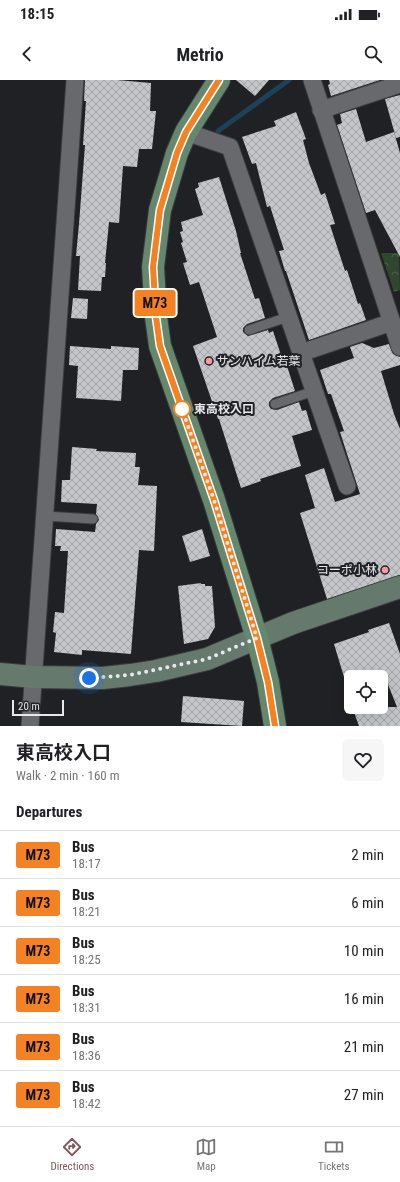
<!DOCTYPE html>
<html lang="en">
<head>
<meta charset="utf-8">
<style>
	body { margin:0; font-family:"Roboto Condensed","Noto Sans JP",sans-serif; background:#f6f6f6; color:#202124; height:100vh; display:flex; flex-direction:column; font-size:15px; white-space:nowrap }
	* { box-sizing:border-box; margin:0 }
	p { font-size:13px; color:#757577 }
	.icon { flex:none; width:22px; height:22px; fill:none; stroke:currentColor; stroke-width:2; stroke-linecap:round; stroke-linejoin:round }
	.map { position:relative; height:646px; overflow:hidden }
	.side { display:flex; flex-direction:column; background:#fff; flex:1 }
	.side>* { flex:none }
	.badge { padding:0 8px; border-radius:3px; font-size:14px; line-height:26px }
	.fabs { position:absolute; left:344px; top:590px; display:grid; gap:8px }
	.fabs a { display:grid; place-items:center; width:44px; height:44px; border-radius:6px; background:#fff; box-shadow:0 4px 16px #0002; font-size:20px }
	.scale { position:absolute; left:12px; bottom:10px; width:52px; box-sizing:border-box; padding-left:4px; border:2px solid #e7e8ea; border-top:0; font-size:11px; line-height:14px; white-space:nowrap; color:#e7e8ea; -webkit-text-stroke:3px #202124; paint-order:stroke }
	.you { position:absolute; width:20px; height:20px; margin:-10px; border:3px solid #fff; border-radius:50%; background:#1a73e8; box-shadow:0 0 0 6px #1a73e833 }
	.map>.badge { position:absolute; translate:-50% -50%; box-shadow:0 0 0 2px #fff }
	h2 { padding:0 16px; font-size:15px; line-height:36px }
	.round { display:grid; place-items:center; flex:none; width:42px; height:42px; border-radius:6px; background:#f6f6f6 }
	.head { display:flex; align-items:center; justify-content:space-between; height:68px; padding:0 16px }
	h1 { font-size:19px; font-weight:700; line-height:30px }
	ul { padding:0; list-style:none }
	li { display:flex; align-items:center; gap:12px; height:48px; padding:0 16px; border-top:1px solid #e0e0e0 }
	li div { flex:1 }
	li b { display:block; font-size:15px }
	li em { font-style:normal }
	li .badge { min-width:44px; font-weight:700; text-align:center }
	.status { display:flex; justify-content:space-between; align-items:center; height:28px; padding:0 20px; background:#fff; direction:ltr }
	.status svg { height:11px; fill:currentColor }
	header { display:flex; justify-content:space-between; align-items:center; height:52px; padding:0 16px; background:#fff; font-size:18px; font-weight:700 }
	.tabs { display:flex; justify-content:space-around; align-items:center; height:56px; border-top:1px solid #e0e0e0; background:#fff; font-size:11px; color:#757577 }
	.tabs a { display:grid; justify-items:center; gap:2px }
	.tabs .active { color:#7f575c }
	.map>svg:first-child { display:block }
</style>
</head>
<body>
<div class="status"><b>18:15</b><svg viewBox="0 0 49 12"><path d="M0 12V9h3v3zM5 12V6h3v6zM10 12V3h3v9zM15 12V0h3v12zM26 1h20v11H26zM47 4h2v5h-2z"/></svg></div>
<header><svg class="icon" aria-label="back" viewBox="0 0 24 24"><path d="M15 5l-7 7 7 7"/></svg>Metrio<svg class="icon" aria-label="search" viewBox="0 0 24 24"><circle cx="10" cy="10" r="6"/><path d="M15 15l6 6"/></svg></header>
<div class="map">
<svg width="400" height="646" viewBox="0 0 400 646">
	<defs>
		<pattern id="park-crowns" width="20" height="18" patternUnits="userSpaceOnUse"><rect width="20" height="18" fill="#2f462f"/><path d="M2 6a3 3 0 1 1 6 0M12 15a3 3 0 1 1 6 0" fill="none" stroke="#4d614d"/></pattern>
		<pattern id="building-cross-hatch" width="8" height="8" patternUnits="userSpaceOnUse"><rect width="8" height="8" fill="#c3c5c8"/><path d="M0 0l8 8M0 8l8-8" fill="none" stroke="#a4a5a8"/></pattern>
	</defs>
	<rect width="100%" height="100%" fill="#202124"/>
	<path fill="url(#park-crowns)" d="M381 173H399L400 210 394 212Z"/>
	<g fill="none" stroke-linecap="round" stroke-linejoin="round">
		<path stroke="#1d4258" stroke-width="5" d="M218 51 289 0"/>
	</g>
	<path fill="url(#building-cross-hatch)" d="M85 0H117L151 3 150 31H156L152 69H139L137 87 123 86 119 143 109 142 105 183H106L105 197H102L101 211 78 210 80 176H76L79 144 85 65H83L86 21H84Z
		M236 0H269L255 16Z
		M329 0H380L331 16 328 5 330 4Z
		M400 15V57L396 58 385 19Z
		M356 29 366 62 394 52 400 73V177L375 130 366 133 337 45 342 43 340 34Z
		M296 32 306 59 303 60 309 83 321 115 325 113 335 144 330 145 345 191 347 190 358 224 360 223 366 240 309 260 286 191H285L279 171 284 170 270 126 267 127 256 83 252 84 242 57 276 46 274 41Z
		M219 97 236 151 241 173H240L255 219 259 218 265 238 247 244 243 248V252L248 256 268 250 269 253 273 251 285 287 287 286 295 311 273 318 269 322V326L271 329 277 330 299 322 302 331 306 330 312 350 292 356 301 386 260 399 261 401 241 408 219 339H218L193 266 217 257 199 202 190 205 183 183 187 182 181 163 183 162 180 152 183 151 181 142 203 135 195 109 199 107 198 103Z
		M73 218 88 219 87 239 71 238Z
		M362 263 374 268 389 264 393 274 400 277V285L381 291 394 334 400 349V495L327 519 300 433 315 428 305 395 324 388 335 422 360 414 340 352 344 351 331 314H328L320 290 354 278 350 267Z
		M70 266 111 269V266L139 268 138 290H123L121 321 76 318 78 286 69 285Z
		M72 367 97 369 96 371 136 373 135 387H140L138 405 157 406 154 471 139 470 131 574 82 570V575L54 572 56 553 53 552 55 532 64 533 68 471H60L61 466H55L56 449 95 452 96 444 99 440 96 434 97 424 61 422 62 400H70Z
		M202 449 210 476 190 482 182 456Z
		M201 503V504H205V506H212L215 547 208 559 184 564 178 506Z
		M389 543 400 574V646H359L352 627H397L385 597H344L334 564 369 552 368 550Z
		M183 616 244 621 242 646 181 642Z"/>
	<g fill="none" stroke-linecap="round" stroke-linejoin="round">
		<defs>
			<path id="lane" d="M249 250 288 237
				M275 324 314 311
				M45 436 93 439"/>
			<path id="street" d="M312 0 400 267
				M321 30 400 4
				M186 52 230 67 347 406
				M301 273 392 242
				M30 646 75 0"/>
			<path id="secondary" d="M0 594 34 597 103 598 130 595 156 591 207 579 293 543 400 507"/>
			<path id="primary" d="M219 0 186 52 177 73 160 130 153 187 156 237 160 266 214 420 257 558 268 602 275 646"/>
		</defs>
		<use href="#lane" stroke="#3a3c3e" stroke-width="11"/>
		<use href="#street" stroke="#3a3c3e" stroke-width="19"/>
		<use href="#secondary" stroke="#3a3c3e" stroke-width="24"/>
		<use href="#primary" stroke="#3a3c3e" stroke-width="24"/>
		<use href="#lane" stroke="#68696d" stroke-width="9"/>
		<use href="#street" stroke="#68696d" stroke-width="17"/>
		<use href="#secondary" stroke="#66796d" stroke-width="22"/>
		<use href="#primary" stroke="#64886e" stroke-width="22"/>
	</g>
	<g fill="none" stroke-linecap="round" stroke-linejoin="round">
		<defs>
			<path id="line" d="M219 0 186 52 177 73 160 130 153 187 156 237 160 266 214 420 257 558 268 602 275 646"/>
		</defs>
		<use href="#line" stroke="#fff" stroke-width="9"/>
		<use href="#line" stroke="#f58220" stroke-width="6"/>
		<path stroke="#e7e8ea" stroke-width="4" stroke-dasharray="0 7.2" d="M89 598 130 595 207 579 257 558 214 420 182 329"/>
	</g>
	<g fill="#f49aa0" stroke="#202124" stroke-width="1.5">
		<circle cx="209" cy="281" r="4"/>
		<circle cx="385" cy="490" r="4"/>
	</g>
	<circle fill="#fff" stroke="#f58220" stroke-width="2" cx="182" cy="329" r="8"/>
	<g text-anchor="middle" stroke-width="4" stroke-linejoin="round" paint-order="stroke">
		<g font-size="12" fill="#e7e8ea" stroke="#202124" text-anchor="start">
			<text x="217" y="285">サンハイム若葉</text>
			<text x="377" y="494" text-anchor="end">コーポ小林</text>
		</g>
		<g font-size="12" font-weight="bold" fill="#e7e8ea" stroke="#202124" text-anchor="start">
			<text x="194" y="333">東高校入口</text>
		</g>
	</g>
</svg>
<div class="fabs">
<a><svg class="icon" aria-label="locate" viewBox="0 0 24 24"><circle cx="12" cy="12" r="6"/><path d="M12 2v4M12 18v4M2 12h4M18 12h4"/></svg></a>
</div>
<div class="scale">20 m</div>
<div class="you" style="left:89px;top:598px"></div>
<b class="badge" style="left:155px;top:223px;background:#f58220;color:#111">M73</b>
</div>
<section class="side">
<div class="head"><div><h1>東高校入口</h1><p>Walk · 2 min · 160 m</p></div><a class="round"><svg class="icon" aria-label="heart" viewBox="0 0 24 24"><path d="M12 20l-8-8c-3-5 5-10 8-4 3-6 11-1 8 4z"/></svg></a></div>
<h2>Departures</h2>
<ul>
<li><span class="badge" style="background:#f58220;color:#111">M73</span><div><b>Bus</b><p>18:17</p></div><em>2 min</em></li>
<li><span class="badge" style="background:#f58220;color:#111">M73</span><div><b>Bus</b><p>18:21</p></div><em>6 min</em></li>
<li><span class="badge" style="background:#f58220;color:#111">M73</span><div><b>Bus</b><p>18:25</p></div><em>10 min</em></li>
<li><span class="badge" style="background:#f58220;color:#111">M73</span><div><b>Bus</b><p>18:31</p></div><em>16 min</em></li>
<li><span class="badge" style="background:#f58220;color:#111">M73</span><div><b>Bus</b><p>18:36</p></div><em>21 min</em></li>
<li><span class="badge" style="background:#f58220;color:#111">M73</span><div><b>Bus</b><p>18:42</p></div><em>27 min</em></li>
</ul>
</section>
<nav class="tabs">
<a class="active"><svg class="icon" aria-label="directions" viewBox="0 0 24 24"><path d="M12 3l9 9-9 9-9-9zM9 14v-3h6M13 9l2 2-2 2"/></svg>Directions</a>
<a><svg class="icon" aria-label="map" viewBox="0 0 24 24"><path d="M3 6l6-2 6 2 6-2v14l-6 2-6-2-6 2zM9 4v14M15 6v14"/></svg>Map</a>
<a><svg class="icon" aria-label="tickets" viewBox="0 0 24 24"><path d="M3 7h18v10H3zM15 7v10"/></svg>Tickets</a>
</nav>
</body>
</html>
